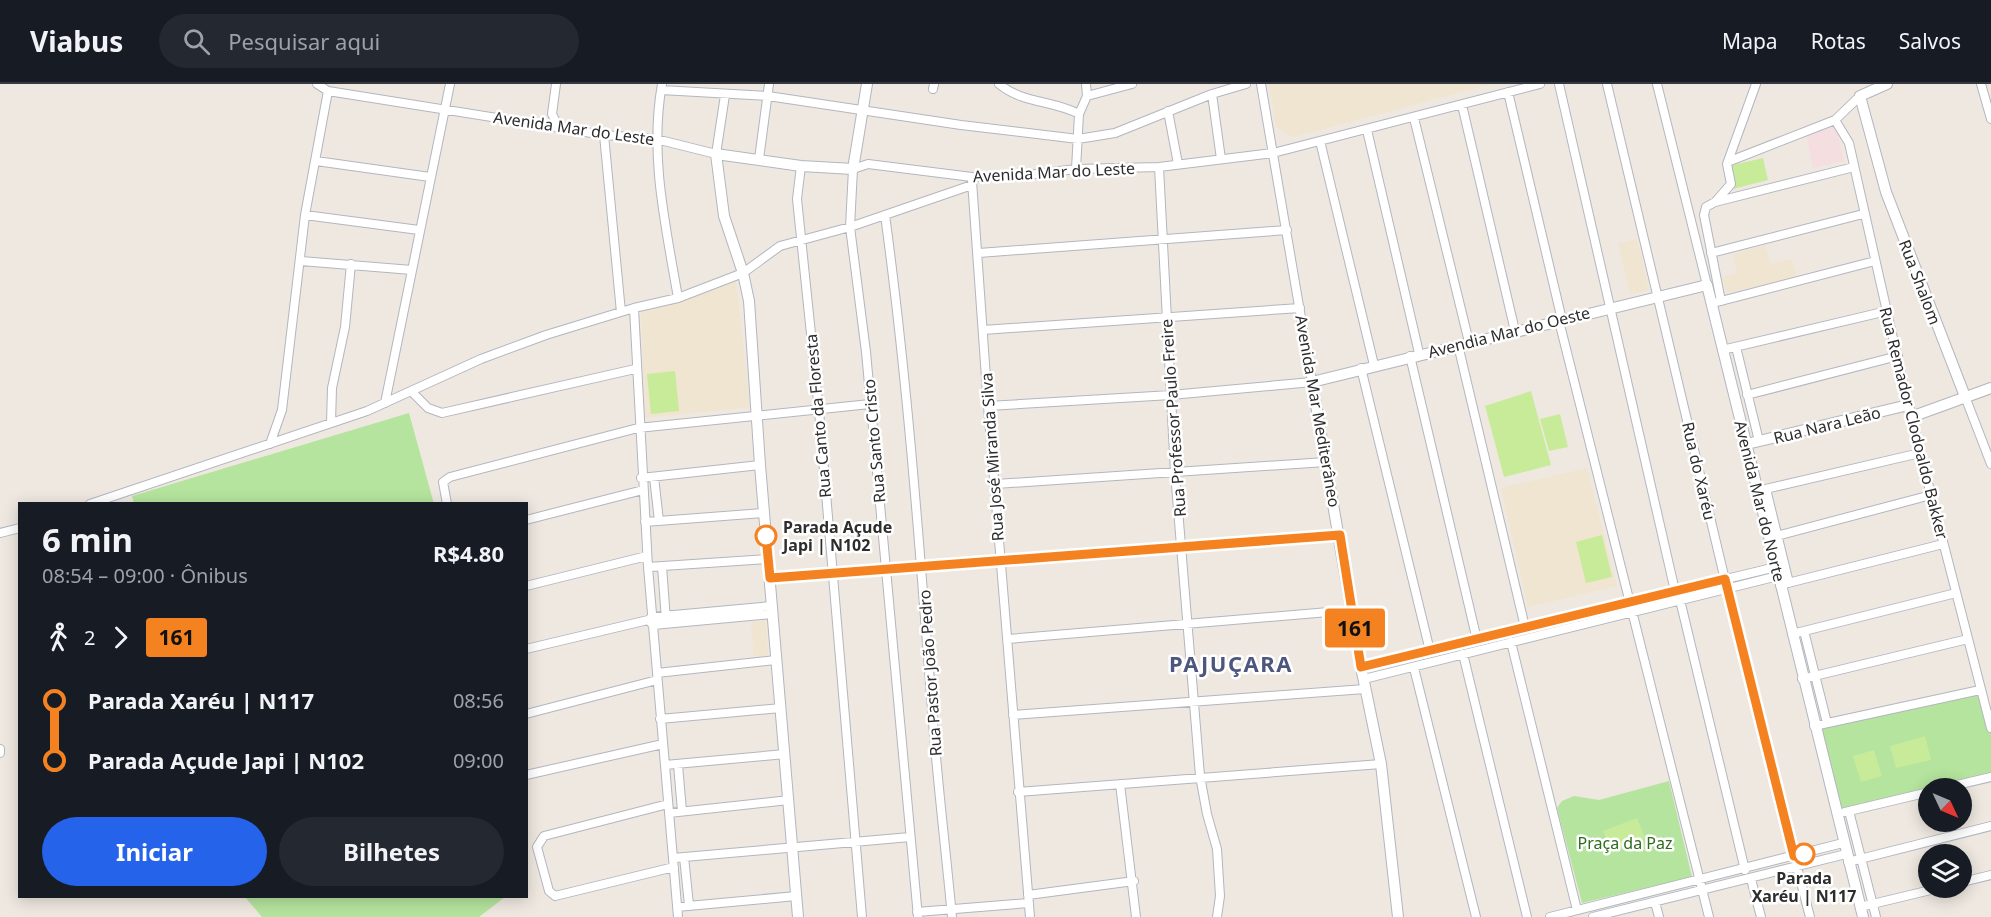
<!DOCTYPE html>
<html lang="pt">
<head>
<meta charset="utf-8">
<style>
	body { margin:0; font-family:"Noto Sans",sans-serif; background:#242831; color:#f1f3f6; height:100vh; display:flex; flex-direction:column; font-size:22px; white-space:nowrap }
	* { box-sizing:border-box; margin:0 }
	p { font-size:20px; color:#9ea1a6 }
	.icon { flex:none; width:33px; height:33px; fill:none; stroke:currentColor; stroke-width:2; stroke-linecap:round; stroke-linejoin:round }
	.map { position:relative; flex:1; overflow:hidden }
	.panel { position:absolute; left:18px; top:418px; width:510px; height:396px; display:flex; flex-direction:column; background:#171b24; border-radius:0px; box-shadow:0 3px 15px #0003 }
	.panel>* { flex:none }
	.badge { padding:0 12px; border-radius:4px; font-size:21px; line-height:39px }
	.needle { width:39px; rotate:134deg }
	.controls { position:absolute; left:1918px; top:694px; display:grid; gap:12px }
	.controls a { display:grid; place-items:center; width:54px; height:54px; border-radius:50%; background:#171b24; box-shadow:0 3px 15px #0003; font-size:30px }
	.map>.badge { position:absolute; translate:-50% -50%; box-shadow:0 0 0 3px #fff }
	.legs { display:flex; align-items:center; gap:9px; height:66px; padding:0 24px; font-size:20px }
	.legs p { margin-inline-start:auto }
	.overview { display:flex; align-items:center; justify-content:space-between; height:102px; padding:0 24px }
	h1 { font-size:33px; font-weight:700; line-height:45px }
	.button { display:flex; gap:12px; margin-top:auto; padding:12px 24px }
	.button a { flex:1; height:69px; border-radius:36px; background:#2563eb; color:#fff; font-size:24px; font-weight:700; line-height:69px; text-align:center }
	.button a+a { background:#242831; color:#f1f3f6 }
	ul { padding:0 24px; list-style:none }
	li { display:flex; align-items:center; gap:21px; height:60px; font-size:22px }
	li i { display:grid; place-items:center; width:9px; height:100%; margin:0 8px; background:currentColor }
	li i::after { content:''; width:15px; height:15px; margin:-8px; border:4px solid; border-radius:50%; background:#171b24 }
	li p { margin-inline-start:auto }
	li:first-child i { background:linear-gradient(#0000 50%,currentColor 0) }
	li:last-child i { background:linear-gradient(currentColor 50%,#0000 0) }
	header { display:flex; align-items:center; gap:36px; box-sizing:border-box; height:84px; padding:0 30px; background:#171b24; border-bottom:2px solid #363941 }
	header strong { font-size:28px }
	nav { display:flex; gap:33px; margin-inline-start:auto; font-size:21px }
	.search { width:420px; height:54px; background:#242831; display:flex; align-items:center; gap:15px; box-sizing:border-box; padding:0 21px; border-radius:33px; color:#9ea1a6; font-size:22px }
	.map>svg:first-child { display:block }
</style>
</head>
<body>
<header>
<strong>Viabus</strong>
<div class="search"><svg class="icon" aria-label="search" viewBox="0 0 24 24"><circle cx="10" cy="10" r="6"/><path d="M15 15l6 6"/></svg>Pesquisar aqui</div>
<nav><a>Mapa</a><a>Rotas</a><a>Salvos</a></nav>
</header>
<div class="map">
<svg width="1991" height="833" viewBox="0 0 1991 833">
	<rect width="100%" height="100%" fill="#eee8e0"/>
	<path fill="#efe5d0" d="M1269 0H1492L1293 53 1276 43Z
		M1637 155 1649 206 1630 210 1618 160Z
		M1765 161 1771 180 1792 175 1797 193 1727 209 1722 193 1737 189 1733 170Z
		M736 197 750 323 644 334 641 225Z
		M1587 384 1617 502 1528 523 1501 404Z
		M766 536 768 571 754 572 751 538Z"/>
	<path fill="#f4dedf" d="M1836 42 1844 77 1813 84 1806 50Z"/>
	<path fill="#b5e49e" d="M409 329 434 420H134L132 412Z
		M1980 606 1991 645V692L1835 727 1817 641Z
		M1669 697 1692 793 1582 819 1557 724 1562 717 1574 712 1599 716Z
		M245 813H505L479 833H262Z"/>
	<path fill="#c8eb9a" d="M1763 74 1768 96 1733 105 1729 82Z
		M675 287 679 327 651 330 647 290Z
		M1531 307 1551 381 1504 393 1485 322Z
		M1560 330 1568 363 1549 367 1540 335Z
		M1602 451 1612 493 1586 499 1576 458Z
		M1925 652 1931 676 1896 684 1890 662Z
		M1874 666 1882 692 1861 698 1853 672Z
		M1637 734 1645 754 1612 769 1603 747Z"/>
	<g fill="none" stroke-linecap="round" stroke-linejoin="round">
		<defs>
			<path id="minor" d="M317 0 328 7 604 51 656 55 716 70 725 11
				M556 0 552 30 559 44
				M662 0C649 72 666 143 678 214
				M999 0C1023 20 1053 16 1079 30
				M1559 0 1675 507
				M1607 0 1725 496 1794 772
				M1657 0 1707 201
				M1981 0 1991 35
				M933 5 934 0
				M661 6 768 12 961 41 1078 55 1115 49 1212 10 1246 0
				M1508 8 1562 236
				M1212 10 1221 75
				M1087 12 1132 0
				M1462 21 1515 247
				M1168 27 1178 80
				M1414 34 1469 258
				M1835 36 1849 59 1908 321
				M1367 46 1419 269
				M604 51 621 228
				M1320 57 1374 281
				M759 75 769 0
				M316 77 430 93
				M1730 77 1835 36 1860 12
				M801 82 797 115 819 327 862 833
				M1159 83 1175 389 1200 692 1207 730 1217 765 1220 812 1217 833
				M1076 85 1079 30 1087 12 1086 0
				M972 97 988 322 1030 833
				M1716 117 1731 100 1727 80 1756 0
				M305 131 419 146
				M885 131C908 299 920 469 933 638 938 703 946 768 952 833
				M979 169 1287 146
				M1711 169 1863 130
				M301 177 412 186
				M1721 217 1704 131 1706 123 1715 118 1854 83
				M1717 218 1875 177
				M634 224 648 483 678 833
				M1559 237 1709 833
				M983 246 1300 224
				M1458 261 1525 543
				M1736 263 1759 357
				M1722 266 1887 227
				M1410 272 1477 556
				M1361 284 1430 567
				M411 307 428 324 442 329 635 285
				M1747 311 1898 272
				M1966 315 1991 380
				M385 319 450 0
				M988 322 1171 311 1312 298 1261 0
				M1911 333 1991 644
				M331 339 332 304 345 243 351 180
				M270 360 282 326 305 131 328 7
				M654 393 659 437
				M641 394 760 381
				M996 400 1326 378
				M1766 405 1789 499
				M1757 407 1920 369
				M90 420 367 327 481 275 546 251 634 224 678 214 743 189 780 162 850 143 972 101
				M447 420 443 398 450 393 638 344 870 320
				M526 436 643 406
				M645 438 763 429
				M0 449 20 444
				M1769 454 1931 411
				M662 482 666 536
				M648 483 768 475
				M1780 501 1943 460
				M526 502 647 472
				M1680 516 1745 786
				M649 537 653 541 772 530
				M1804 547 1827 639
				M1792 550 1956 509
				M1008 555 1352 526
				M1511 558 1577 826
				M526 565 648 536 652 533 771 522
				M1463 570 1527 833
				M1361 583 1776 483
				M1414 584 1476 833
				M657 589 776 576
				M1364 595 1778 492
				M1802 595 1968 555
				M526 630 657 596
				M1013 631 1365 605
				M660 635 781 624
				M1814 642 1980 606
				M0 665V669
				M665 681 785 670
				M678 681 682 727
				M526 691 663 660
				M1120 700 1136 833
				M1940 705 1991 693
				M1018 708 1381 680
				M668 720 544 752 537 763 549 807 555 812 674 783
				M1849 727 1876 833
				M1845 728 1929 708
				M669 729 789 716
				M684 773 689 821
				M673 774 910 753
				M1848 778 1991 742
				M1797 783 1810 833
				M1751 795 1761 833
				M1962 798 1991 791
				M1028 811 1134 797
				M1655 818 1659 833
				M677 823 796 812
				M1860 823 1939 804
				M917 828 1029 819
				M918 833 866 268 850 143 853 85 868 80 972 93H1012L1076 85 1159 83 1273 69 1540 0
				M1550 833 1843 759
				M1593 833 1846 770"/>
			<path id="tertiary" d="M1887 0 1860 12 1886 108 1966 315
				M1747 360 1908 321 1911 333 1991 304
				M770 494 1340 451
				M798 833 760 381 749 217 743 189 724 132 716 70 801 82 853 85 867 0
				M1398 833 1381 680 1361 583 1312 298 1707 201 1863 833"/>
		</defs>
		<use href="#minor" stroke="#b3b6c0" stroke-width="10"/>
		<use href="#tertiary" stroke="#b3b6c0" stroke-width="12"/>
		<use href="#minor" stroke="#fff" stroke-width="8"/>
		<use href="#tertiary" stroke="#fff" stroke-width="10"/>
	</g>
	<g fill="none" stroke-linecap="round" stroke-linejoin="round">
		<defs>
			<path id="line-1" d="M766 452 770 494 1340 451 1361 583 1725 495 1794 772 1804 770"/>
		</defs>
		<use href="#line-1" stroke="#fff" stroke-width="14"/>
		<use href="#line-1" stroke="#f58220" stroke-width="9"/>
	</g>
	<g fill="#fff" stroke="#f58220" stroke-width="3">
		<circle cx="766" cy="452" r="10"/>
		<circle cx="1804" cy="770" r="10"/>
	</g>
	<g text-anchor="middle" stroke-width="5" stroke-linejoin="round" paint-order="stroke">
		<g font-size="16" fill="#2d2d2d" stroke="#fff">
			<text transform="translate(574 44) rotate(8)" y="6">Avenida Mar do Leste</text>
			<text transform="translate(1054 88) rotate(-3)" y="6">Avenida Mar do Leste</text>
			<text transform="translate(1920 198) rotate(69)" y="6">Rua Shalom</text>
			<text transform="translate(1509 248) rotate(-14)" y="6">Avendia Mar do Oeste</text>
			<text transform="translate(1318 327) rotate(80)" y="6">Avenida Mar Mediterâneo</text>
			<text transform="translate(818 332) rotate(-95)" y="6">Rua Canto da Floresta</text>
			<text transform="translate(1173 334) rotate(-94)" y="6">Rua Professor Paulo Freire</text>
			<text transform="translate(1914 339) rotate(76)" y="6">Rua Remador Clodoaldo Bakker</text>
			<text transform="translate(1827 341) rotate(-14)" y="6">Rua Nara Leão</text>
			<text transform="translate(874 357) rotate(-95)" y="6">Rua Santo Cristo</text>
			<text transform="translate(992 373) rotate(-94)" y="6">Rua José Miranda Silva</text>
			<text transform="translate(1699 387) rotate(77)" y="6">Rua do Xaréu</text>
			<text transform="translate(1760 417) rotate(76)" y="6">Avenida Mar do Norte</text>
			<text transform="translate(930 589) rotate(-94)" y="6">Rua Pastor João Pedro</text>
		</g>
		<g font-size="16" font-weight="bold" fill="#2d2d2d" stroke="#fff" text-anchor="start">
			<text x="783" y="449">Parada Açude<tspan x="783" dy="18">Japi | N102</tspan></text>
			<text x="1804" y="800" text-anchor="middle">Parada<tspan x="1804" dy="18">Xaréu | N117</tspan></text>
		</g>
		<g font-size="16" fill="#2c6c1c" stroke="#fff">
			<text x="1625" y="765">Praça da Paz</text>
		</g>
		<g font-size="22" font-weight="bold" letter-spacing="1.5" fill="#4d567e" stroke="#fff">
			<text x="1231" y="588">PAJUÇARA</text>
		</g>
	</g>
</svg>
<div class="controls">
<a><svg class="needle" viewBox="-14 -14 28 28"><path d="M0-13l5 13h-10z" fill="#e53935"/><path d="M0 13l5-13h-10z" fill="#9ea1a6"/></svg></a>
<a><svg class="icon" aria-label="layers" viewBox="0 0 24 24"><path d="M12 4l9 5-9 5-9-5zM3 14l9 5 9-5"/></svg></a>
</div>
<b class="badge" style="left:1355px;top:544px;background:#f58220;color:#111">161</b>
<section class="panel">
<div class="overview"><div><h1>6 min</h1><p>08:54 – 09:00 · Ônibus</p></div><b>R$4.80</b></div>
<div class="legs"><svg class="icon" aria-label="walk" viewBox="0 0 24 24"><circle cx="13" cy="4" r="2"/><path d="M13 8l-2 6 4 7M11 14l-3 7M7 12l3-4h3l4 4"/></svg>2<svg class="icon" aria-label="forward" viewBox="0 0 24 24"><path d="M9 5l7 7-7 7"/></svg><b class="badge" style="background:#f58220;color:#111">161</b></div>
<ul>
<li><i style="color:#f58220"></i><b>Parada Xaréu | N117</b><p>08:56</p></li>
<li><i style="color:#f58220"></i><b>Parada Açude Japi | N102</b><p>09:00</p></li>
</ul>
<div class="button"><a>Iniciar</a><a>Bilhetes</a></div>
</section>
</div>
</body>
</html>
